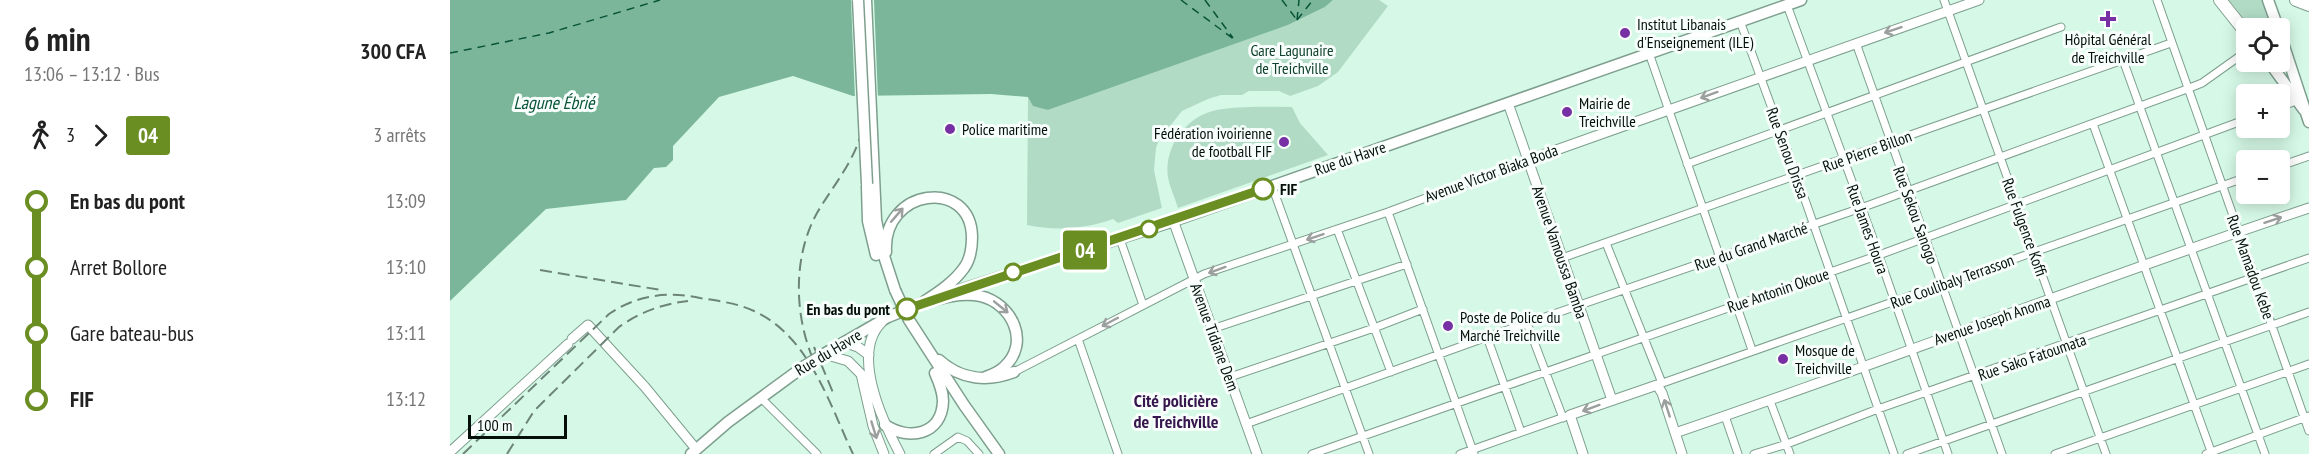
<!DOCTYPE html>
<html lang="fr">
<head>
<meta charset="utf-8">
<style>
	body { margin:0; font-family:"PT Sans Narrow",sans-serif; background:#f6f6f6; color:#222; height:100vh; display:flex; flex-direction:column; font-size:22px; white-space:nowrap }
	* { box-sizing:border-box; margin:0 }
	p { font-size:20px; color:#767676 }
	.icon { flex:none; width:33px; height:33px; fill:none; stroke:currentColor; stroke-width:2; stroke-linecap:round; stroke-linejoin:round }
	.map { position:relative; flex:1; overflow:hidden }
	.panel { display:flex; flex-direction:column; background:#fff; width:450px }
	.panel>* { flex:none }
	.badge { padding:0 12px; border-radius:4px; font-size:21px; line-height:39px }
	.fabs { position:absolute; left:1786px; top:18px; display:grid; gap:12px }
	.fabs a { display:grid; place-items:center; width:54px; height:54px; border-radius:6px; background:#fff; box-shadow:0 3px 15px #0003; font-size:30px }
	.scale { position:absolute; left:18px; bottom:15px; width:99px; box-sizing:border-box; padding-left:6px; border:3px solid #040f0a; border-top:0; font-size:16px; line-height:21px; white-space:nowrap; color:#040f0a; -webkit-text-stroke:4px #f8fefb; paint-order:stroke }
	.map>.badge { position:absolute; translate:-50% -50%; box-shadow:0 0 0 3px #fff }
	.legs { display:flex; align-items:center; gap:9px; height:66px; padding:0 24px; font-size:20px }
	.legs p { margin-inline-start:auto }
	.head { display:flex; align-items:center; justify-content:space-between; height:102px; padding:0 24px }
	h1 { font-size:33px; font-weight:600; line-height:45px }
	ul { padding:0 24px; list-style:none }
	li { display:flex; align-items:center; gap:21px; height:66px; font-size:22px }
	li i { display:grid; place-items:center; width:9px; height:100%; margin:0 8px; background:currentColor }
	li i::after { content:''; width:15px; height:15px; margin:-8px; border:4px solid; border-radius:50%; background:#fff }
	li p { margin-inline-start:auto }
	li:first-child i { background:linear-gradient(#0000 50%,currentColor 0) }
	li:last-child i { background:linear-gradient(currentColor 50%,#0000 0) }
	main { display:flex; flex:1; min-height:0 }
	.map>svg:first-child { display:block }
</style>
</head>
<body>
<main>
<section class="panel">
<div class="head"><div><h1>6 min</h1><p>13:06 – 13:12 · Bus</p></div><b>300 CFA</b></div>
<div class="legs"><svg class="icon" aria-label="walk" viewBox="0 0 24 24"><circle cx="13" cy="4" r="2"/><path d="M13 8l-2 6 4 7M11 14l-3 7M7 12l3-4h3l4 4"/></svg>3<svg class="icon" aria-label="forward" viewBox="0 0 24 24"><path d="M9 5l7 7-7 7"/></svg><b class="badge" style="background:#6b8e23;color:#fff">04</b><p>3 arrêts</p></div>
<ul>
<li><i style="color:#6b8e23"></i><b>En bas du pont</b><p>13:09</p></li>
<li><i style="color:#6b8e23"></i><span>Arret Bollore</span><p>13:10</p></li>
<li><i style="color:#6b8e23"></i><span>Gare bateau-bus</span><p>13:11</p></li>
<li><i style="color:#6b8e23"></i><b>FIF</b><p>13:12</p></li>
</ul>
</section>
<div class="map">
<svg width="1859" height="454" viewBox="0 0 1859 454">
	<rect width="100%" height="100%" fill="#d6f9e7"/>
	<path fill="#b2dbc6" d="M883 0H929L938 6 888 72 868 86 840 96 829 91H799L792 95H771L758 99 732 111 709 140 706 148 704 170 712 208 668 223 663 219C636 229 605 231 577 225L578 97 598 110 838 25 875 7Z
		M1779 0H1817L1827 28H1801Z
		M842 107 850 123 878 155 728 208C725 198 720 188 718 178 713 144 740 112 773 109 796 106 820 107 842 107Z"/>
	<path fill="#7cb69a" d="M0 0H883L875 7 838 25 598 110 583 106 578 97 541 94 403 96 343 76 269 97 223 146V160L216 167 204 168 176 200 96 209 0 301Z"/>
	<path fill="#d6f9e7" d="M401 0H424L428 99H405Z"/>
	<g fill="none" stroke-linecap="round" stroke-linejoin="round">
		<path stroke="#085439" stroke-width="1.5" stroke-dasharray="8 6" stroke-linecap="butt" d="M731 0 785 40
			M755 0 783 38
			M832 0 847 20
			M847 20 863 0
			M847 20 849 0
			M0 53 99 33 210 0"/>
		<defs>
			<path id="minor" d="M1494 0 1656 454
				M1707 0 1859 431
				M1337 5 1421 233 1498 454
				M1290 21 1347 177 1444 454
				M1406 43 1552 454
				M1199 53 1302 350
				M1673 60 1815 454
				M1823 94 1836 84
				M1830 107 1846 101
				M1643 124 1762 454
				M1237 164 1611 27
				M1830 166 1859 156
				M822 186 919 454
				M938 212 1024 454
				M887 229 941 372
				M670 239 693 305
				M1156 243 1212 383
				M1112 258 1721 43
				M1077 323 1113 418
				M762 329 957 264
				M1037 337 1071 432
				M628 339 668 454
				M564 372 754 274 938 212 1078 160
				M780 377 924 328 973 309
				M1207 385 1797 177
				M311 398 367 454
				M1320 401 1340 454
				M1275 416 1288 454
				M796 424 1037 337 1411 208 1737 89 1752 83 1797 51
				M484 454 508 437 517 441 529 454
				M862 454 1429 255 1797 119
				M1010 454 1120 415
				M1304 454 1337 444 1428 409 1859 258
				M1457 454 1859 312
				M1605 454 1859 364
				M1756 454 1859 416"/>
			<path id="tertiary" d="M1058 103 1162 400
				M1078 160 1529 0
				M723 220 807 454
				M432 322C400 353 433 422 450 454
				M122 339 138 325 195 387 246 449
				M393 342 408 347 419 355
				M374 354 398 361 411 374 423 426 434 454
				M1225 433C1438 361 1646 279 1859 208
				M0 452 118 344
				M1133 454 1120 415 1207 385 1212 393 1232 454"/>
			<path id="secondary" d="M1818 0 1828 28
				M1830 34 1859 122
				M1819 62 1854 110
				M498 294 717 223 1351 0
				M374 354 438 317 483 299
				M241 454 278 422 353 367"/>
			<path id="primary" d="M416 0 426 220 432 250 445 290
				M417 187 418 221 426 255
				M436 252C432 188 521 177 522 237 522 248 520 260 514 268 504 282 489 292 475 301
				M479 301C495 298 513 292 530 296 562 303 581 343 554 367 548 373 540 375 533 378
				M459 320 514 405 549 454
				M489 360C511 380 538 382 564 372
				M435 425C459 441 492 435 493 401 493 391 489 382 485 373"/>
			<path id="trunk" d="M1770 0 1797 34
				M1846 0 1859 5"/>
		</defs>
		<use href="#minor" stroke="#7e9f8e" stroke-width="9"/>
		<use href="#tertiary" stroke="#7e9f8e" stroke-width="11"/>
		<use href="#secondary" stroke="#7e9f8e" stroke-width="13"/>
		<use href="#primary" stroke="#7e9f8e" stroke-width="13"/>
		<use href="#trunk" stroke="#7e9f8e" stroke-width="14"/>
		<use href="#minor" stroke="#fff" stroke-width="7"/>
		<use href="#tertiary" stroke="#fff" stroke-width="9"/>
		<use href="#secondary" stroke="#fff" stroke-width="10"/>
		<use href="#primary" stroke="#fff" stroke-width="10"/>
		<use href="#trunk" stroke="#fff" stroke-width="12"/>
		<path stroke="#6d8479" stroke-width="2" stroke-dasharray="12 6" stroke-linecap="butt" d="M90 270 211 290
			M364 347 384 395
			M363 359C344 314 343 256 367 213 381 189 402 164 410 137 414 122 412 103 411 87 410 58 409 29 408 0
			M13 454 159 314C187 295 217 291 250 298 268 301 287 303 304 311 359 336 379 403 403 454
			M57 454 84 411 169 327C190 312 212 304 238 301"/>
		<defs>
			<path id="secondary-bridge" d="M353 367 374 354"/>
			<path id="primary-bridge" d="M408 0 417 184
				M445 290 459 320"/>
		</defs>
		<use href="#secondary-bridge" stroke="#7e9f8e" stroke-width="13" stroke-linecap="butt"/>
		<use href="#primary-bridge" stroke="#7e9f8e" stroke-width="13" stroke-linecap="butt"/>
		<use href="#secondary-bridge" stroke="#fff" stroke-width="10"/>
		<use href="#primary-bridge" stroke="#fff" stroke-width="10"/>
	</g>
	<defs><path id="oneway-shaft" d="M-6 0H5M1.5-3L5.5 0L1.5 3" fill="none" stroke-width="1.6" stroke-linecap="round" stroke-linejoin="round" transform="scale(1.5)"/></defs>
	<g stroke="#9b9f9d">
		<use href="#oneway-shaft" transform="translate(1443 30) rotate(161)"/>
		<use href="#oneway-shaft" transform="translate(1259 95) rotate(160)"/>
		<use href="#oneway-shaft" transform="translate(447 215) rotate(-49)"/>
		<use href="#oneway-shaft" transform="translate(1823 220) rotate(-18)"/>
		<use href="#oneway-shaft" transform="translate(865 237) rotate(161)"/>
		<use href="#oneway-shaft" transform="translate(767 270) rotate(160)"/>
		<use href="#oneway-shaft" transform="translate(551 307) rotate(39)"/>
		<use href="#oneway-shaft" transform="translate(660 322) rotate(152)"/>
		<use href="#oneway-shaft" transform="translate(1141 408) rotate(160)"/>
		<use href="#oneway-shaft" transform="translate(1217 408) rotate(-108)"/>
		<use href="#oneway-shaft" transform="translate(424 430) rotate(73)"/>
	</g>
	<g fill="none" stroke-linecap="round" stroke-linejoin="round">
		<defs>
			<path id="line-1" d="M457 309 813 189"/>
		</defs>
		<use href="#line-1" stroke="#fff" stroke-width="14"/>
		<use href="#line-1" stroke="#6b8e23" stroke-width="9"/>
	</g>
	<g fill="#7630a4" stroke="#f8fefb" stroke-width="2">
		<path d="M1655 10h6v6h6v6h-6v6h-6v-6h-6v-6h6z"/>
		<circle cx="1175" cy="33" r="6"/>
		<circle cx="1117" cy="112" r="6"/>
		<circle cx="500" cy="129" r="6"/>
		<circle cx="834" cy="142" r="6"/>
		<circle cx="998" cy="326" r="6"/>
		<circle cx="1333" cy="359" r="6"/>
	</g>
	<g fill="#fff" stroke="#6b8e23" stroke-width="3">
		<circle cx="813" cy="189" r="10"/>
		<circle cx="699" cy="229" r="8"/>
		<circle cx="563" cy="272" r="8"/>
		<circle cx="457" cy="309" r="10"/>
	</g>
	<g text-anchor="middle" stroke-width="6" stroke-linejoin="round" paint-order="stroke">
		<g font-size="16" fill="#040f0a" stroke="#f8fefb" text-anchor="start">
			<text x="1187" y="30">Institut Libanais<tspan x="1187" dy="18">d'Enseignement (ILE)</tspan></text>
			<text x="1658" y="45" text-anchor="middle">Hôpital Général<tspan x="1658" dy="18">de Treichville</tspan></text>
			<text x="1129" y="109">Mairie de<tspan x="1129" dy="18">Treichville</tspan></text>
			<text x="512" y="135">Police maritime</text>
			<text x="822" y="139" text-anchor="end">Fédération ivoirienne<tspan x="822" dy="18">de football FIF</tspan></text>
			<text x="1010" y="323">Poste de Police du<tspan x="1010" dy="18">Marché Treichville</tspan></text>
			<text x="1345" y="356">Mosque de<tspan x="1345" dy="18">Treichville</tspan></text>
		</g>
		<g font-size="16" fill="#10402d" stroke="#f8fefb">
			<text x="842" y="56">Gare Lagunaire<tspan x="842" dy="18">de Treichville</tspan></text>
		</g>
		<g font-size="16" fill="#040f0a" stroke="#f8fefb">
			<text transform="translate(1417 151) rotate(-20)" y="6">Rue Pierre Billon</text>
			<text transform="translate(1338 153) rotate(70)" y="6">Rue Senou Drissa</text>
			<text transform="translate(900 158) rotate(-19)" y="6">Rue du Havre</text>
			<text transform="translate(1041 173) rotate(-20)" y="6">Avenue Victor Biaka Boda</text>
			<text transform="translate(1466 215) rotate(70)" y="6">Rue Sekou Sanogo</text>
			<text transform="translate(1575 227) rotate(70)" y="6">Rue Fulgence Koffi</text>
			<text transform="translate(1418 229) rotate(70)" y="6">Rue James Houra</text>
			<text transform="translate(1301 246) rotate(-19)" y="6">Rue du Grand Marché</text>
			<text transform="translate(1110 252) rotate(71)" y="6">Avenue Vamoussa Bamba</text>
			<text transform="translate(1801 267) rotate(70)" y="6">Rue Mamadou Kebe</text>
			<text transform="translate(1502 281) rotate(-20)" y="6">Rue Coulibaly Terrasson</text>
			<text transform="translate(1328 290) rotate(-19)" y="6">Rue Antonin Okoue</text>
			<text transform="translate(1542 320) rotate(-19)" y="6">Avenue Joseph Anoma</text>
			<text transform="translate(765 337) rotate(70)" y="6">Avenue Tidiane Dem</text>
			<text transform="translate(378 352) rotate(-31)" y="6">Rue du Havre</text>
			<text transform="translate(1582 357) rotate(-19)" y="6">Rue Sako Fatoumata</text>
		</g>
		<g font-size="16" font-weight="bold" fill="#040f0a" stroke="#f8fefb" text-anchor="start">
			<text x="830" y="195">FIF</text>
			<text x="440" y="315" text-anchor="end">En bas du pont</text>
		</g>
		<g font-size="18" font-style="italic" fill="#085439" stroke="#f8fefb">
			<text x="104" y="109">Lagune Ébrié</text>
		</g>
		<g font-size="18" font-weight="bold" fill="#38174f" stroke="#f8fefb">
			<text x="726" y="407">Cité policière<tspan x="726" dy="21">de Treichville</tspan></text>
		</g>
	</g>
</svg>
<div class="fabs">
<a><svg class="icon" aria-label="locate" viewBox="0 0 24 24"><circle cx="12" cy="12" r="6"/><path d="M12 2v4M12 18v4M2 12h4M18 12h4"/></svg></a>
<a>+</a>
<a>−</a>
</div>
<div class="scale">100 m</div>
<b class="badge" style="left:635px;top:250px;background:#6b8e23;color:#fff">04</b>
</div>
</main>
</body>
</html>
